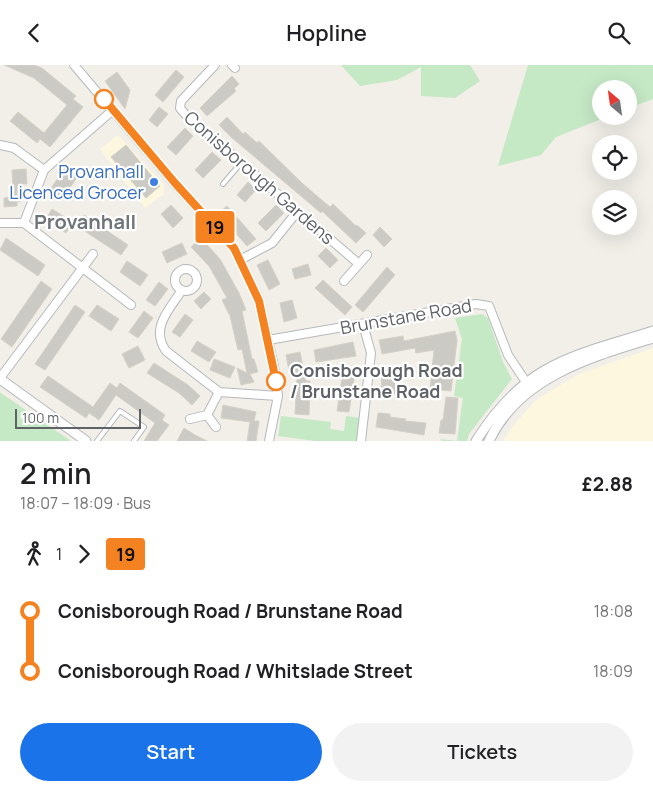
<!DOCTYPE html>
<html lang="en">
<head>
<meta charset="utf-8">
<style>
	body { margin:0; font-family:Manrope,sans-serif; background:#f2f2f2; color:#202124; height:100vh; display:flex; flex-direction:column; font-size:19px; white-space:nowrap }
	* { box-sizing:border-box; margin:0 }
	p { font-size:16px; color:#757577 }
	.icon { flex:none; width:28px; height:28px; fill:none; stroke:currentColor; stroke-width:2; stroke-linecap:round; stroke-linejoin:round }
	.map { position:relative; height:376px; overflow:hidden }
	.panel { display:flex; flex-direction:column; background:#fff; flex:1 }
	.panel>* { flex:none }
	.badge { padding:0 10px; border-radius:4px; font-size:18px; line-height:32px }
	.needle { width:32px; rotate:331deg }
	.fabs { position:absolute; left:592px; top:15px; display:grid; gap:10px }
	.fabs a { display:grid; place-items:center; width:45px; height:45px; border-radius:50%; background:#fff; box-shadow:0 5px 20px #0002; font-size:25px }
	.scale { position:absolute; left:15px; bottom:12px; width:126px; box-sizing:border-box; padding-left:5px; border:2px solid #5f6368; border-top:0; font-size:14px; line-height:18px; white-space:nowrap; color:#5f6368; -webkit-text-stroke:4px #fff; paint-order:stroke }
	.map>.badge { position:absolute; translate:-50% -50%; box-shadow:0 0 0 2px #fff }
	.legs { display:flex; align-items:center; gap:8px; height:55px; padding:0 20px; font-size:16px }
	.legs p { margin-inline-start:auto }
	.overview { display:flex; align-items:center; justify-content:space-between; height:85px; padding:0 20px }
	h1 { font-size:28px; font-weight:600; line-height:38px }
	.action { display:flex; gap:10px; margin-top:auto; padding:10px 20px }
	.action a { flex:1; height:58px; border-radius:30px; background:#1a73e8; color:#fff; font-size:20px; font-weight:600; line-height:58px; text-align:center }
	.action a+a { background:#f2f2f2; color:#202124 }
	ul { padding:0 20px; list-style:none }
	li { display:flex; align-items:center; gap:18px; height:60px; font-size:19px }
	li i { display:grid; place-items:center; width:8px; height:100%; margin:0 6px; background:currentColor }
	li i::after { content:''; width:12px; height:12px; margin:-6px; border:4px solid; border-radius:50%; background:#fff }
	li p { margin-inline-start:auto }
	li:first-child i { background:linear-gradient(#0000 50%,currentColor 0) }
	li:last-child i { background:linear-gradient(currentColor 50%,#0000 0) }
	header { display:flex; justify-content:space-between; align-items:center; height:65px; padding:0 20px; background:#fff; font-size:22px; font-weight:600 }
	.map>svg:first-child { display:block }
</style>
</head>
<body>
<header><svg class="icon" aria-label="back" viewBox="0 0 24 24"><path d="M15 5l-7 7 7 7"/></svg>Hopline<svg class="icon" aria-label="search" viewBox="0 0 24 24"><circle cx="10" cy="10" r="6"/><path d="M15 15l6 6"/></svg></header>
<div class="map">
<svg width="653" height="376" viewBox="0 0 653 376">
	<rect width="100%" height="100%" fill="#f1efe8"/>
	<path fill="#fef7e0" d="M118 70 164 120V129L145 143 100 84Z
		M653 283V376H503L512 362 536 335 579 309Z"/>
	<path fill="#c5e8c5" d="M341 0H470L480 16 455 33 421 31V2L397 15 360 21Z
		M528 0H653V34L629 43V24H601V51H609L556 72 541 90 498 101Z
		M482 249 488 253 503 297 512 314 469 369 467 376H442L440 374 457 376 463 333 454 331 462 274 455 253Z
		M0 327 1 328 71 376H0Z
		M281 351 331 357 330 364 344 366 346 351 360 353 357 376H315L278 371Z"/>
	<path fill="#cccac5" stroke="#d6d1c6" d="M4 0H34L42 3 76 31 73 34 83 42 50 82 40 74 37 78 10 56 18 47 44 68 67 40 34 13Z
		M176 5 184 12 163 37 155 30Z
		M117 7 130 25 125 44 105 16Z
		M232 11 239 19 234 24 236 26 207 51 200 43Z
		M159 42 168 49 157 62 149 55Z
		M227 52 243 69 245 67 257 78 259 76 303 119 330 142 333 139 356 161 357 160 366 168 356 178 322 146 321 148 231 72 219 60Z
		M185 63 193 71 176 90 167 82Z
		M126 80 160 121 146 133 111 92Z
		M212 87 221 95 203 113 195 105Z
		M65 103 78 111 62 134 49 126Z
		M26 104 27 119H21L22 136 17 137V141L4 142V133L11 132V124H13L12 105Z
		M248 117 256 125 245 137 237 130Z
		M171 140 183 153 173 163 161 149Z
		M276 140 284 148 266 166 258 158Z
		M227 141 256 174 247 181 218 148Z
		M52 144 73 157 66 168 46 154Z
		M84 150 128 180 121 190 77 161Z
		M380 162 392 174 384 182 373 170Z
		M6 173 45 200 38 211 0 185Z
		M201 173 220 194 239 228 246 245 242 246 252 294H254L258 307 250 309 254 317 241 320 237 303 247 308 242 284 238 285 230 251 222 235 227 233 209 201 191 182Z
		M182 178 187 189 167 198 162 187Z
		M326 183 338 195 330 203 318 191Z
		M268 195 280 219 269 225 257 200Z
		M127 196 148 210 140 221 120 207Z
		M308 199 311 210 295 214 292 204Z
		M387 202 395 210 363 247 355 240Z
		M323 215 352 242 345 250 315 223Z
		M41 216 52 224 12 282 1 274Z
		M159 217 168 224 155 241 146 235Z
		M204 227 211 234 201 244 194 236Z
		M292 235 297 253 284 257 280 238Z
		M75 240 85 247 45 305 35 299Z
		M97 240 119 254 111 266 89 251Z
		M144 246 153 253 138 273 129 267Z
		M185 249 193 255 180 272 172 267Z
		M455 266 457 275 451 326 430 324 434 285 416 288 415 283 382 289 379 275 403 271 404 276Z
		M197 276 216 287 209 297 191 286Z
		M353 277 356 291 316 297 314 285Z
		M138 281 145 295 129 303 122 289Z
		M300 287 306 316H310L309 350 295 349 297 310 290 311 286 290Z
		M214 294 235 302 230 313 210 305Z
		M154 298 188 320 200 331 192 340 179 328 147 308Z
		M382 304 397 305 395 329 381 328Z
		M343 307 355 308 349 347 337 346Z
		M48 311 93 342 110 318 117 323 120 318 165 350 162 355 169 360 157 376H144L155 358 116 330 99 355 89 348 86 353 40 322Z
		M446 332 458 333 455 369 439 368 441 355H443Z
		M223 340 256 347 254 356H259L256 376H247L250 357 221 353Z
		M378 348 390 349V352L406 354 405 356 426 358 424 370 376 362Z
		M184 363 195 370 207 376H177Z"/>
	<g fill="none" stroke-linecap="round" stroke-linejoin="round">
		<defs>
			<path id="service" d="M223 119 241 98
				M97 376 120 346 144 362 134 376"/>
			<path id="minor" d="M74 0 175 119 234 183 259 235 274 301 278 331 269 376
				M215 0 181 36 180 43 185 49 359 199
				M232 0 235 3
				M113 45 44 105 24 158 131 240
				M0 80 14 83 44 105
				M0 158H24
				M240 195 272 178 297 147
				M175 215a11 11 0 1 1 22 0a11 11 0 1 1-22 0Z
				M344 216 367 190
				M182 225C169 245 150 263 166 286L219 327 278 331
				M268 275 476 239 489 241 508 290 526 317
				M0 313 93 189
				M207 350 219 327
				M190 354 207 350 216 362
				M361 376 371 288 363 259"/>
			<path id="tertiary" d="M0 314 86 376
				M476 376C526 297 571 292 653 266
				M489 376C519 312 591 292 653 273"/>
		</defs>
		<use href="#service" stroke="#b5b8bc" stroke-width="6"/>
		<use href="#minor" stroke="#b5b8bc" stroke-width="10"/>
		<use href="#tertiary" stroke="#b5b8bc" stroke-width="11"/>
		<use href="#service" stroke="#fff" stroke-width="4"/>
		<use href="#minor" stroke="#fff" stroke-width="8"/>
		<use href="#tertiary" stroke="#fff" stroke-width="9"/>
	</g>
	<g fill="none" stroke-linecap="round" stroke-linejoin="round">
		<defs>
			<path id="line-1" d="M104 34 175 118 234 183 259 236 276 316"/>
		</defs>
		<use href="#line-1" stroke="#fff" stroke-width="11"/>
		<use href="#line-1" stroke="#f58220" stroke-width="8"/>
	</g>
	<g fill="#fff" stroke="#f58220" stroke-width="2.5">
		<circle cx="104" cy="34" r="9"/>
		<circle cx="276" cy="316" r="9"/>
	</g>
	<circle fill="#3f7fe0" stroke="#fff" stroke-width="2" cx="154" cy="117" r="5"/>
	<g text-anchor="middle" stroke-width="4.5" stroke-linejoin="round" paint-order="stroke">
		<g font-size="18" fill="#366cbe" stroke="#fff" text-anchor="end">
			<text x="144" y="113">Provanhall<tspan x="144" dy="21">Licenced Grocer</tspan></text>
		</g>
		<g font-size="18" fill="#5f6368" stroke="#fff">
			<text transform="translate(259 113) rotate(41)" y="6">Conisborough Gardens</text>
			<text transform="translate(406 252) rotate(-10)" y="6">Brunstane Road</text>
		</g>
		<g font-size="18" font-weight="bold" fill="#5f6368" stroke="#fff" text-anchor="start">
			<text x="290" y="312">Conisborough Road<tspan x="290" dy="21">/ Brunstane Road</tspan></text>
		</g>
		<g font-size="20" font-weight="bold" fill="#70757a" stroke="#fff">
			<text x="85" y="164">Provanhall</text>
		</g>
	</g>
</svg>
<div class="fabs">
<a><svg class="needle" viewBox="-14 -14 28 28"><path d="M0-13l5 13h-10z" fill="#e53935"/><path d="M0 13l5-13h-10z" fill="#757577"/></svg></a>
<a><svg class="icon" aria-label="locate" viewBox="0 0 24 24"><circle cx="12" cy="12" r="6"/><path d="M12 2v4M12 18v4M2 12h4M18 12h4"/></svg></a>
<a><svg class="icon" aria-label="layers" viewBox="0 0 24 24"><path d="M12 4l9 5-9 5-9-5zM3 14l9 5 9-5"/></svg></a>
</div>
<div class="scale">100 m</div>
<b class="badge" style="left:215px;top:162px;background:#f58220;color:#111">19</b>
</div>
<section class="panel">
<div class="overview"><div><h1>2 min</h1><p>18:07 – 18:09 · Bus</p></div><b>£2.88</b></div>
<div class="legs"><svg class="icon" aria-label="walk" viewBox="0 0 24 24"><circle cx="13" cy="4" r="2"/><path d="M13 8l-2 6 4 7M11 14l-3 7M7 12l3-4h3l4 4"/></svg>1<svg class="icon" aria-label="forward" viewBox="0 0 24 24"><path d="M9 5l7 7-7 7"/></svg><b class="badge" style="background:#f58220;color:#111">19</b></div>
<ul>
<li><i style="color:#f58220"></i><b>Conisborough Road / Brunstane Road</b><p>18:08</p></li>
<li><i style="color:#f58220"></i><b>Conisborough Road / Whitslade Street</b><p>18:09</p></li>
</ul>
<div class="action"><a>Start</a><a>Tickets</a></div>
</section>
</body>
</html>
